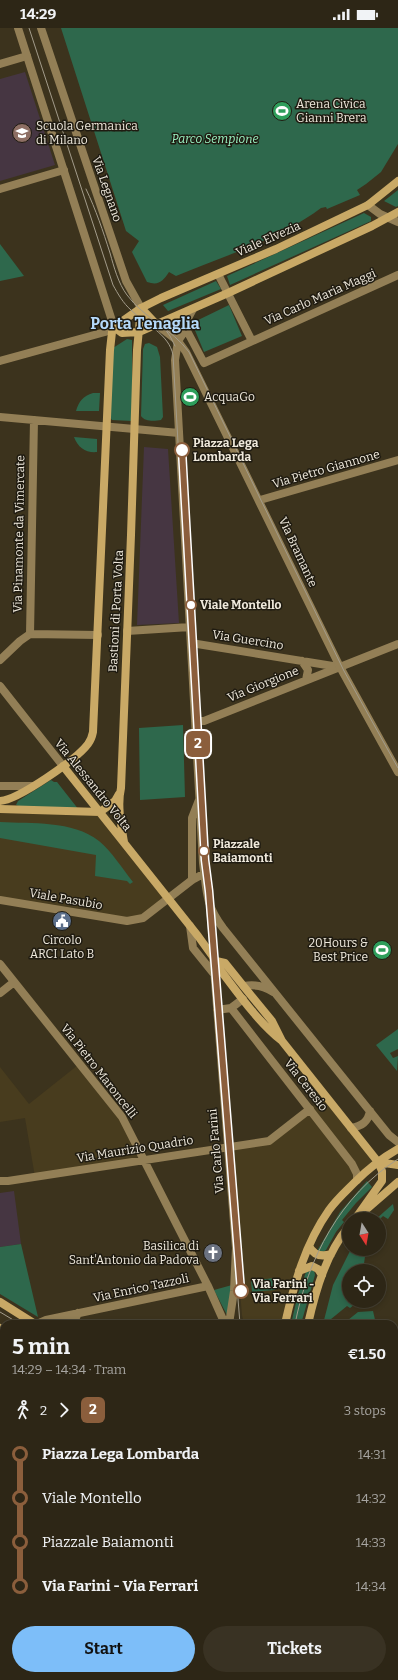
<!DOCTYPE html>
<html lang="en">
<head>
<meta charset="utf-8">
<style>
	body { margin:0; font-family:Bitter,serif; background:#393223; color:#f1f3f6; height:100vh; display:flex; flex-direction:column; font-size:15px; white-space:nowrap }
	* { box-sizing:border-box; margin:0 }
	p { font-size:13px; color:#a7a5a1 }
	.icon { flex:none; width:22px; height:22px; fill:none; stroke:currentColor; stroke-width:2; stroke-linecap:round; stroke-linejoin:round }
	.map { position:relative; flex:1; overflow:hidden }
	.panel { position:absolute; left:0px; top:1292px; width:398px; height:360px; display:flex; flex-direction:column; background:#2d2616; border-radius:12px 12px 0 0; box-shadow:0 2px 6px #0003,0 0 0 1px #484335 }
	.panel>* { flex:none }
	.badge { padding:0 8px; border-radius:6px; font-size:14px; line-height:26px }
	.needle { width:26px; rotate:169deg }
	.fabs { position:absolute; left:342px; top:1184px; display:grid; gap:8px }
	.fabs a { display:grid; place-items:center; width:44px; height:44px; border-radius:50%; background:#2d2616; box-shadow:0 2px 6px #0003,0 0 0 1px #484335; font-size:20px }
	.map>.badge { position:absolute; translate:-50% -50%; box-shadow:0 0 0 2px #fff }
	.legs { display:flex; align-items:center; gap:6px; height:44px; padding:0 12px; font-size:13px }
	.legs p { margin-inline-start:auto }
	.summary { display:flex; align-items:center; justify-content:space-between; height:68px; padding:0 12px }
	h1 { font-size:22px; font-weight:700; line-height:30px }
	.action { display:flex; gap:8px; margin-top:auto; padding:8px 12px }
	.action a { flex:1; height:46px; border-radius:24px; background:#7dbef9; color:#111; font-size:16px; font-weight:700; line-height:46px; text-align:center }
	.action a+a { background:#393223; color:#f1f3f6 }
	ul { padding:0 12px; list-style:none }
	li { display:flex; align-items:center; gap:14px; height:44px; font-size:15px }
	li i { display:grid; place-items:center; width:6px; height:100%; margin:0 5px; background:currentColor }
	li i::after { content:''; width:10px; height:10px; margin:-5px; border:3px solid; border-radius:50%; background:#2d2616 }
	li p { margin-inline-start:auto }
	li:first-child i { background:linear-gradient(#0000 50%,currentColor 0) }
	li:last-child i { background:linear-gradient(currentColor 50%,#0000 0) }
	.status { display:flex; justify-content:space-between; align-items:center; height:28px; padding:0 20px; background:#2d2616; direction:ltr }
	.status svg { height:11px; fill:currentColor }
	.map>svg:first-child { display:block }
</style>
</head>
<body>
<div class="status"><b>14:29</b><svg viewBox="0 0 49 12"><path d="M0 12V9h3v3zM5 12V6h3v6zM10 12V3h3v9zM15 12V0h3v12zM26 1h20v11H26zM47 4h2v5h-2z"/></svg></div>
<div class="map">
<svg width="398" height="1652" viewBox="0 0 398 1652">
	<rect width="100%" height="100%" fill="#3c331d"/>
	<path fill="#483c1e" d="M0 782 100 785 168 871 135 892 0 871Z
		M78 1037 122 1089 144 1132 35 1149 25 1090 0 1094V1039L29 1076Z
		M325 1069 377 1134 318 1199 284 1296H244L242 1287 228 1119 269 1113Z
		M0 1337 4 1339V1510L0 1508Z
		M394 1585 398 1588V1652H353L344 1648H394Z
		M142 1648H235L237 1652H145Z"/>
	<path fill="#463642" d="M25 44 55 137 0 153V51Z
		M144 419 168 421 179 595 137 597Z
		M14 1163 21 1216 0 1219V1165Z
		M0 1623H4V1648H142L145 1652H0Z"/>
	<path fill="#2e684c" d="M61 0H398V116L381 144 366 156 357 162 360 167 327 181 326 179 321 180C280 211 224 228 176 248L169 244C163 253 159 258 147 254L132 224 139 213 126 203Z
		M398 162V178L396 179 384 173Z
		M364 185 371 189V193L230 257 227 248Z
		M0 216 24 248 0 253Z
		M216 253 221 261 168 283 163 277Z
		M229 277 242 308 204 324 192 295Z
		M127 311 132 312V393L112 392 109 388 113 320Z
		M149 315 157 319 160 329 163 389 161 392C155 393 145 394 141 388L143 321 145 316Z
		M93 365H100L99 383H76C79 373 83 368 93 365Z
		M74 409 97 411V424C86 425 78 420 74 409Z
		M183 697 185 769 140 772 139 700Z
		M51 752 54 754H57L79 782 19 778 16 777 18 773Z
		M0 794C32 796 72 792 99 813 112 824 122 840 133 854L130 856 127 853 95 848 96 827 0 810Z
		M398 1001V1021L390 1025 393 1030 398 1028 397 1043 376 1017Z
		M367 1153 372 1159 356 1175 342 1192 344 1194 336 1204 326 1222 323 1224 317 1223 340 1184Z
		M393 1176 394 1182 388 1191 383 1188 379 1192 376 1191Z
		M21 1216 38 1289 0 1266V1219Z
		M351 1221H366L363 1243H349V1273H359L350 1280 347 1278 325 1296H323L333 1257Z
		M314 1242 315 1247 301 1296H291L298 1266 306 1244Z
		M274 1250 275 1262 252 1264 251 1253Z
		M232 1257 227 1287 214 1262Z
		M373 1283 376 1296H343L358 1284Z
		M398 1317V1588L394 1585V1320Z"/>
	<g fill="none" stroke-linecap="round" stroke-linejoin="round">
		<path stroke="#937f56" stroke-width="8" d="M0 36 27 28
			M0 161 64 142
			M368 177 380 186 398 194
			M218 246 252 313
			M193 281 187 292 186 301 178 313 175 332 203 835C207 864 205 876 223 900L389 1107 398 1114
			M186 301 204 335 398 247
			M0 333 105 304 114 299
			M0 389 179 405
			M260 472 398 432
			M127 603 190 599
			M30 606 34 392
			M191 615 339 639
			M0 632 20 613 30 606 98 607
			M302 633 308 642 306 652
			M0 658 63 738
			M195 693H204L398 616
			M0 758H32
			M192 852V790L199 772
			M0 872 127 893 143 890 192 852 205 845
			M190 898 193 920 214 946
			M213 928 236 1220 234 1263 229 1296
			M0 936 122 1089 208 1258 225 1296
			M244 958C255 956 264 958 273 964
			M0 965 14 954
			M231 980 352 1136 357 1146V1152
			M217 982 231 980 243 971
			M351 1100C362 1098 368 1094 370 1083
			M0 1153H8L269 1113 310 1081
			M37 1296 46 1292 208 1258
			M73 1296 78 1285
			M0 1535H4
			M249 1648 250 1652"/>
		<path stroke="#937f56" stroke-width="8" d="M18 0 114 299
			M41 0 126 253 141 280
			M157 297 178 313 186 324 340 639 398 744"/>
		<path stroke="#c9a966" stroke-width="8" d="M141 280 157 297
			M114 299 122 305 139 304 228 265 372 198 398 184
			M63 738 198 908 216 933 218 939C238 965 257 993 282 1013
			M0 773C18 772 77 731 88 716 91 712 92 709 93 704L110 322 112 304 114 299 141 280 161 270 276 221 368 177 398 153
			M0 781 100 784
			M100 784 115 773 119 766
			M124 814C121 797 117 777 121 760L131 507 137 322 141 280
			M216 933 225 935 245 960 272 993 282 1013 378 1134 382 1143V1153L355 1191
			M378 1134 398 1137
			M368 1180 398 1154
			M309 1218C314 1228 322 1229 331 1226
			M299 1243 312 1238 318 1241 322 1247
			M0 1274 35 1296
			M285 1296C294 1256 305 1216 329 1182 336 1172 346 1163 354 1155 367 1142 382 1130 398 1121
			M308 1296C316 1261 326 1226 349 1198
			M0 1300 4 1302
			M260 1648 261 1652
			M276 1648V1652"/>
		<path stroke="#a39c8b" stroke-width="1" d="M29 0 113 257C118 266 123 275 131 282 145 296 169 306 173 327L202 835 206 871 240 1296
			M86 161C96 182 103 203 110 225 114 239 118 255 127 267 144 290 172 301 189 324L344 643 398 740
			M165 301 170 308 175 318
			M0 1284 20 1296
			M295 1296C308 1230 340 1168 398 1131
			M270 1648V1652"/>
		<path stroke="#a39c8b" stroke-width="2.5" stroke-dasharray="7 7" stroke-linecap="butt" d="M0 1463 4 1465
			M0 1501 4 1503
			M361 1648 369 1652
			M371 1648 379 1652
			M391 1648 398 1652"/>
	</g>
	<g fill="none" stroke-linecap="round" stroke-linejoin="round">
		<defs>
			<path id="line-1" d="M182 422 205 832 209 863 241 1263"/>
		</defs>
		<use href="#line-1" stroke="#fff" stroke-width="9"/>
		<use href="#line-1" stroke="#8b5e3c" stroke-width="6"/>
	</g>
	<defs>
		<symbol id="stadium-disc" viewBox="-11 -11 22 22"><circle r="9.5" fill="#2e9e5b" stroke="#1f1b11"/><path d="M0-5a6.5 5 0 1 0 0 10a6.5 5 0 1 0 0-10ZM-3.5-1.8h7v3.6h-7Z" fill="#fff"/></symbol>
		<symbol id="school-disc" viewBox="-11 -11 22 22"><circle r="9.5" fill="#8d6e63" stroke="#1f1b11"/><path d="M0-5L7-2L0 1L-7-2ZM-4 1L0 2.5L4 1V4Q0 6-4 4Z" fill="#fff"/></symbol>
		<symbol id="civic-disc" viewBox="-11 -11 22 22"><circle r="9.5" fill="#5c6f8a" stroke="#1f1b11"/><path d="M-.6-6.5H3V-4.5H.6V-3L4-1V1h2V6H-6V1h2V-1L-.6-3ZM-1.2 2.5V6h2.4V2.5Z" fill="#fff"/></symbol>
		<symbol id="church-disc" viewBox="-11 -11 22 22"><circle r="9.5" fill="#6b7280" stroke="#1f1b11"/><path d="M-1.2-6h2.4v3.5h3.3v2.4h-3.3V6h-2.4V-.1h-3.3v-2.4h3.3Z" fill="#fff"/></symbol>
	</defs>
	<g fill-rule="evenodd">
		<use href="#stadium-disc" x="271" y="72" width="22" height="22"/>
		<use href="#school-disc" x="11" y="94" width="22" height="22"/>
		<use href="#stadium-disc" x="179" y="358" width="22" height="22"/>
		<use href="#civic-disc" x="51" y="882" width="22" height="22"/>
		<use href="#stadium-disc" x="371" y="911" width="22" height="22"/>
		<use href="#church-disc" x="202" y="1214" width="22" height="22"/>
	</g>
	<g fill="#fff" stroke="#8b5e3c" stroke-width="2">
		<circle cx="182" cy="422" r="7"/>
		<circle cx="191" cy="577" r="5"/>
		<circle cx="204" cy="823" r="5"/>
		<circle cx="241" cy="1263" r="7"/>
	</g>
	<g text-anchor="middle" stroke-width="3" stroke-linejoin="round" paint-order="stroke">
		<g font-size="12" fill="#efe9dc" stroke="#1f1b11" text-anchor="start">
			<text x="296" y="80">Arena Civica<tspan x="296" dy="14">Gianni Brera</tspan></text>
			<text x="36" y="102">Scuola Germanica<tspan x="36" dy="14">di Milano</tspan></text>
			<text x="204" y="373">AcquaGo</text>
			<text x="62" y="916" text-anchor="middle">Circolo<tspan x="62" dy="14">ARCI Lato B</tspan></text>
			<text x="368" y="919" text-anchor="end">20Hours &amp;<tspan x="368" dy="14">Best Price</tspan></text>
			<text x="199" y="1222" text-anchor="end">Basilica di<tspan x="199" dy="14">Sant'Antonio da Padova</tspan></text>
		</g>
		<g font-size="12" font-style="italic" fill="#9bf4c4" stroke="#1f1b11">
			<text x="215" y="115">Parco Sempione</text>
		</g>
		<g font-size="12" fill="#efe9dc" stroke="#1f1b11">
			<text transform="translate(107 161) rotate(71)" y="4">Via Legnano</text>
			<text transform="translate(268 211) rotate(-24)" y="4">Viale Elvezia</text>
			<text transform="translate(320 269) rotate(-24)" y="4">Via Carlo Maria Maggi</text>
			<text transform="translate(326 441) rotate(-16)" y="4">Via Pietro Giannone</text>
			<text transform="translate(19 506) rotate(-89)" y="4">Via Pinamonte da Vimercate</text>
			<text transform="translate(298 524) rotate(65)" y="4">Via Bramante</text>
			<text transform="translate(116 583) rotate(-87)" y="4">Bastioni di Porta Volta</text>
			<text transform="translate(248 612) rotate(9)" y="4">Via Guercino</text>
			<text transform="translate(263 656) rotate(-22)" y="4">Via Giorgione</text>
			<text transform="translate(93 757) rotate(51)" y="4">Via Alessandro Volta</text>
			<text transform="translate(66 871) rotate(10)" y="4">Viale Pasubio</text>
			<text transform="translate(99 1043) rotate(52)" y="4">Via Pietro Maroncelli</text>
			<text transform="translate(306 1057) rotate(52)" y="4">Via Ceresio</text>
			<text transform="translate(135 1121) rotate(-9)" y="4">Via Maurizio Quadrio</text>
			<text transform="translate(216 1123) rotate(-95)" y="4">Via Carlo Farini</text>
			<text transform="translate(141 1260) rotate(-12)" y="4">Via Enrico Tazzoli</text>
		</g>
		<g font-size="12" font-weight="bold" fill="#efe9dc" stroke="#1f1b11" text-anchor="start">
			<text x="193" y="419">Piazza Lega<tspan x="193" dy="14">Lombarda</tspan></text>
			<text x="200" y="581">Viale Montello</text>
			<text x="213" y="820">Piazzale<tspan x="213" dy="14">Baiamonti</tspan></text>
			<text x="252" y="1260">Via Farini -<tspan x="252" dy="14">Via Ferrari</tspan></text>
		</g>
		<g font-size="16" font-weight="bold" fill="#b5d9fa" stroke="#1f1b11">
			<text x="145" y="301">Porta Tenaglia</text>
		</g>
	</g>
</svg>
<div class="fabs">
<a><svg class="needle" viewBox="-14 -14 28 28"><path d="M0-13l5 13h-10z" fill="#e53935"/><path d="M0 13l5-13h-10z" fill="#a7a5a1"/></svg></a>
<a><svg class="icon" aria-label="locate" viewBox="0 0 24 24"><circle cx="12" cy="12" r="6"/><path d="M12 2v4M12 18v4M2 12h4M18 12h4"/></svg></a>
</div>
<b class="badge" style="left:198px;top:716px;background:#8b5e3c;color:#fff">2</b>
<section class="panel">
<div class="summary"><div><h1>5 min</h1><p>14:29 – 14:34 · Tram</p></div><b>€1.50</b></div>
<div class="legs"><svg class="icon" aria-label="walk" viewBox="0 0 24 24"><circle cx="13" cy="4" r="2"/><path d="M13 8l-2 6 4 7M11 14l-3 7M7 12l3-4h3l4 4"/></svg>2<svg class="icon" aria-label="forward" viewBox="0 0 24 24"><path d="M9 5l7 7-7 7"/></svg><b class="badge" style="background:#8b5e3c;color:#fff">2</b><p>3 stops</p></div>
<ul>
<li><i style="color:#8b5e3c"></i><b>Piazza Lega Lombarda</b><p>14:31</p></li>
<li><i style="color:#8b5e3c"></i><span>Viale Montello</span><p>14:32</p></li>
<li><i style="color:#8b5e3c"></i><span>Piazzale Baiamonti</span><p>14:33</p></li>
<li><i style="color:#8b5e3c"></i><b>Via Farini - Via Ferrari</b><p>14:34</p></li>
</ul>
<div class="action"><a>Start</a><a>Tickets</a></div>
</section>
</div>
</body>
</html>
